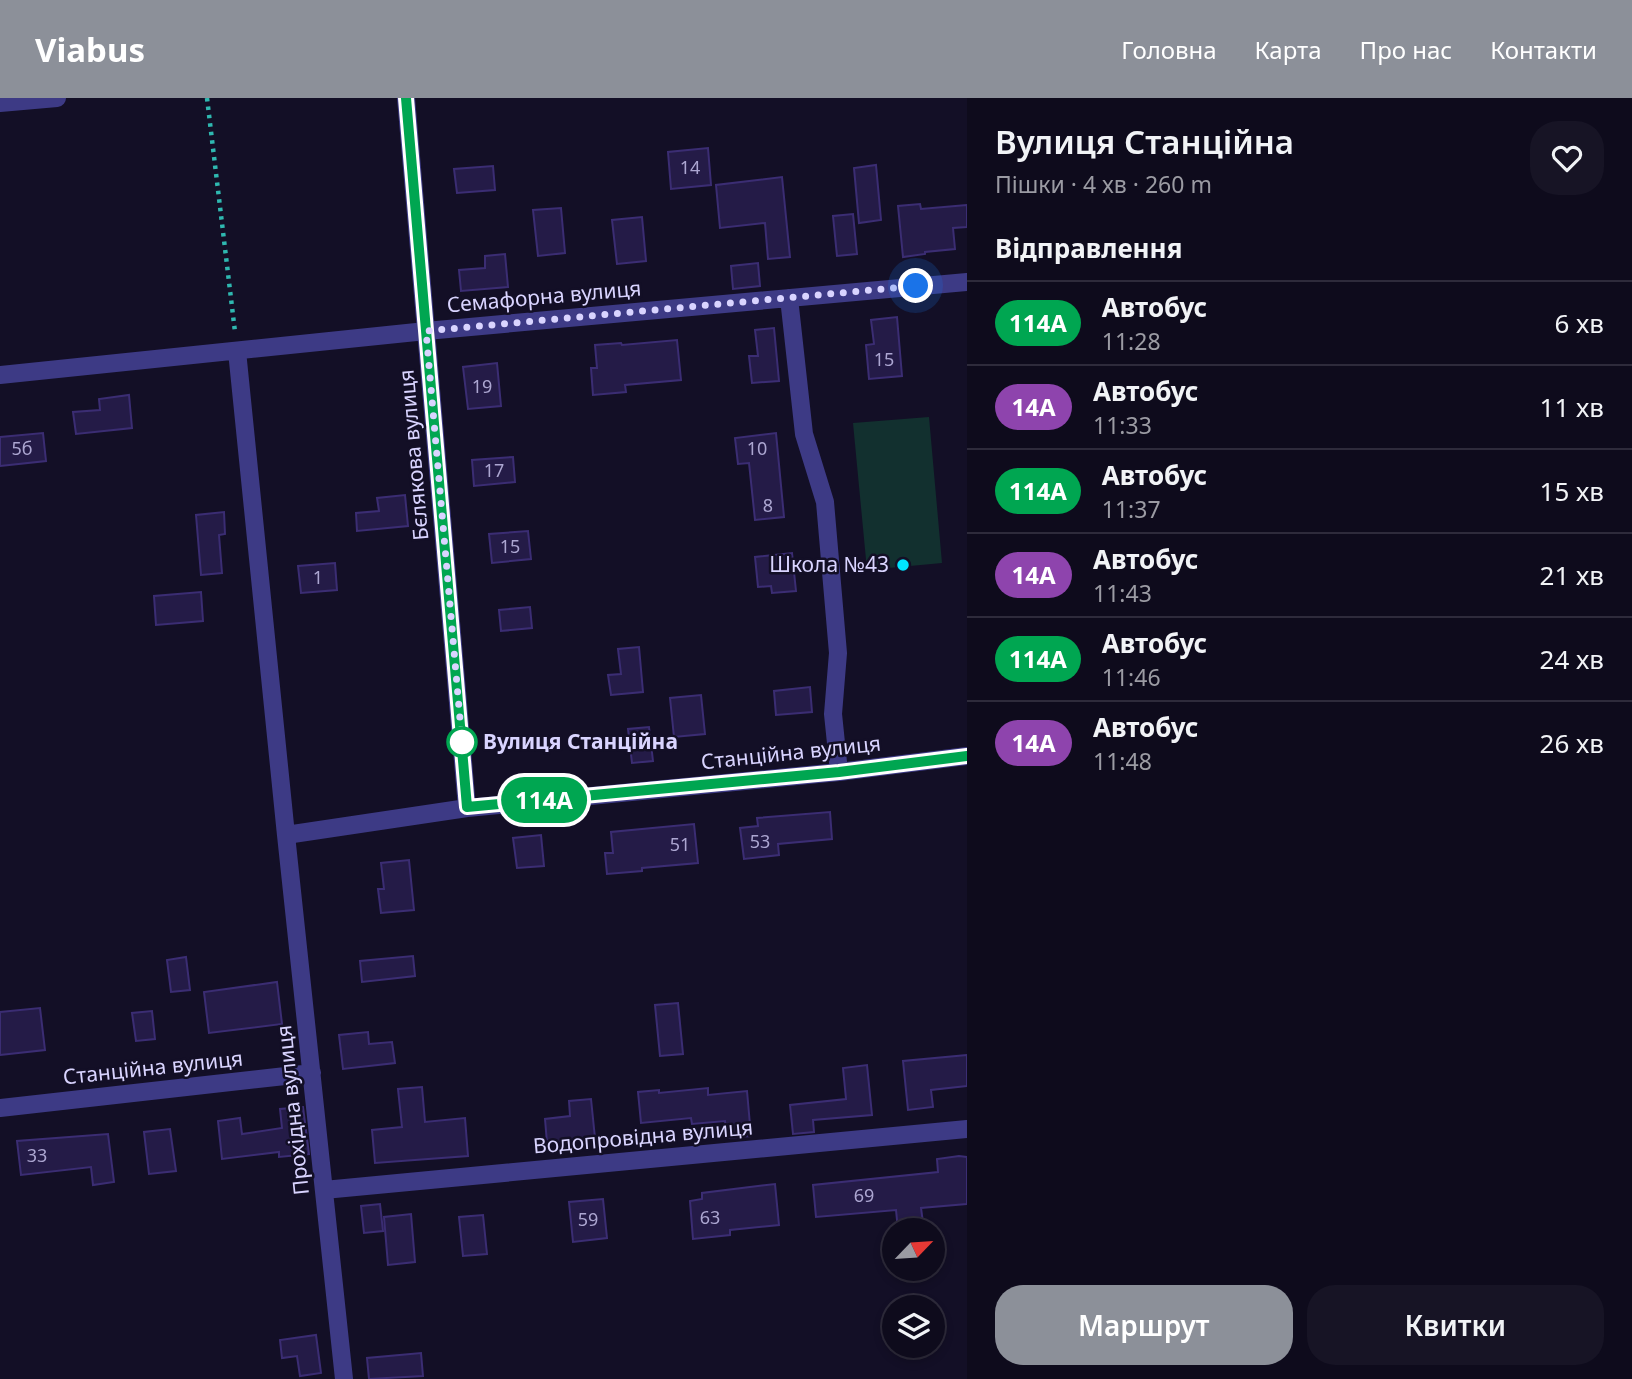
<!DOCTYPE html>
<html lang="uk">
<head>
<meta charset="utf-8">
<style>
	body { margin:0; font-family:"Noto Sans",sans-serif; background:#171425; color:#f1f3f6; height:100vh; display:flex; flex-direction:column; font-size:26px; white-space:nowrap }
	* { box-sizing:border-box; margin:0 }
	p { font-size:23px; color:#9b9ba3 }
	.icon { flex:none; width:38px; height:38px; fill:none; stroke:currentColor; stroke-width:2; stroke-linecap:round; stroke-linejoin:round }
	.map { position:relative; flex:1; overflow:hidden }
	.drawer { display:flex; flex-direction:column; background:#0e0b1c; width:665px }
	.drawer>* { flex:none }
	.badge { padding:0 14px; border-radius:23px; font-size:24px; line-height:46px }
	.needle { width:46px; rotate:65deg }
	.controls { position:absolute; left:882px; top:1120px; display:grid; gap:14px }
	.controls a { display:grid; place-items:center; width:63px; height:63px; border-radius:50%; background:#0e0b1c; box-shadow:0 4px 10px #0003,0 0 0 2px #2e2b3b; font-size:35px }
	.you { position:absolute; width:35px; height:35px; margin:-18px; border:5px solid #fff; border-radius:50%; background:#1a73e8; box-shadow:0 0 0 10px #1a73e833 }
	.map>.badge { position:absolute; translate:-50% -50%; box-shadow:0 0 0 4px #fff }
	h2 { padding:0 28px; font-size:26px; line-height:63px }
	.round { display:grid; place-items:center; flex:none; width:74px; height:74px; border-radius:28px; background:#171425 }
	.summary { display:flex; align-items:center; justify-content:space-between; height:119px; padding:0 28px }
	h1 { font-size:33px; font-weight:600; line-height:52px }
	.action { display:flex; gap:14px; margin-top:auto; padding:14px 28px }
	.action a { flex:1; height:80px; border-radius:28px; background:#8c9099; color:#fff; font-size:28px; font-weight:600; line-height:80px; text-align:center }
	.action a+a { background:#171425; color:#f1f3f6 }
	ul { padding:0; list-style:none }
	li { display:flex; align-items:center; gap:21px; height:84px; padding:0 28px; border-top:2px solid #2e2b3b }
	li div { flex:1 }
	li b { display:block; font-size:26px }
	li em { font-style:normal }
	li .badge { min-width:77px; font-weight:700; text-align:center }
	header { display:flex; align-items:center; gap:42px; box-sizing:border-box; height:98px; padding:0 35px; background:#8c9099; color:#fff }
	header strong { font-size:33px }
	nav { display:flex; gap:38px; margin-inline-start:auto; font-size:24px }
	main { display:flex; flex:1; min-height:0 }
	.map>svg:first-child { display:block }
</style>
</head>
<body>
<header>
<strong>Viabus</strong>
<nav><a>Головна</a><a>Карта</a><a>Про нас</a><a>Контакти</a></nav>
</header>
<main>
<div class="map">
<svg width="967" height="1281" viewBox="0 0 967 1281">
	<rect width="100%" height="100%" fill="#130f26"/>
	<path fill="#12302f" d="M929 319 942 465 867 472 853 325Z"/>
	<path fill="#241b47" stroke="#3b2d73" stroke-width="2" d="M708 50 711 87 671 91 668 54Z
		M876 67 881 122 859 125 854 70Z
		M493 68 495 92 457 95 454 71Z
		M782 79 790 159 768 161 765 125 720 130 716 87Z
		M920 106 921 111 967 107V129L953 130 955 151 925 154V156L903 159 898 108Z
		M561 110 565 155 538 158 533 112Z
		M853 116 857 156 837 158 833 118Z
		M642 119 646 163 617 166 612 122Z
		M505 156 508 189 461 193 459 172 485 170V158Z
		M758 165 760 188 733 191 731 168Z
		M897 219 902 278 869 281 866 247 874 246 871 222Z
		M774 230 779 283 752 285 749 258H758L755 232Z
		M677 242 681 282 625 287 626 294 593 297 591 270H597L595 247 621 245 622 247Z
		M497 265 501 308 468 311 463 269Z
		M129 297 132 330 76 336 73 314 100 312 99 301Z
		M43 335 46 363 0 368V339Z
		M776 335 784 419 755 422 749 365 738 366 735 340Z
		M513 359 515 384 474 388 472 362Z
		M405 397 408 428 357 433 356 415 379 413 377 400Z
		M224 414 225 436 219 437 222 475 201 477 196 417Z
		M528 433 531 461 492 465 489 436Z
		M792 455 796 493 772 495 771 488 758 489 755 459Z
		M335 465 337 492 301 495 298 468Z
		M201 494 203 523 156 527 154 498Z
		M530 509 532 530 501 533 499 512Z
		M639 549 643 594 611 597 608 577 621 576 618 551Z
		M810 589 812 614 776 617 774 593Z
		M701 597 705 636 674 639 670 600Z
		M649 629 653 663 632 665 628 631Z
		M830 714 832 741 778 746 779 757 744 761 740 730 758 728 757 720Z
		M694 726 698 765 642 770V773L607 776 605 755H613L611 734Z
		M541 737 544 768 517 770 513 740Z
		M409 762 414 812 381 815 378 791H384L381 765Z
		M413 858 415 878 362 884 360 863Z
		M186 859 190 892 171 894 167 862Z
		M277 884 282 926 209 935 204 894Z
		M678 905 683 956 660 958 655 907Z
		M40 910 45 952 0 957V914Z
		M152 913 155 941 136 943 132 915Z
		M368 934 369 946 392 944 395 965 343 971 339 937Z
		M967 957V988L931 992 933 1009 908 1012 903 963Z
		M867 967 872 1017 813 1022 814 1034 793 1036 790 1007 846 1001 843 970Z
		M422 989 425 1024 465 1020 468 1058 375 1065 372 1032 402 1029 398 991Z
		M708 990V997L747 993 751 1038 727 1040 725 1023 692 1026 691 1020 641 1025 638 994 659 992V995Z
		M591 1001 595 1040 547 1045 545 1021 570 1018 569 1003Z
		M303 1009 309 1056 279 1059V1054L222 1061 218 1023 240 1020 242 1036 282 1030 280 1011Z
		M170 1031 176 1073 149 1076 144 1034Z
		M108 1036 114 1084 93 1087 91 1069 21 1077 17 1043Z
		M959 1058 967 1059V1106L921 1110 924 1132H898L896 1112 816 1119 813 1087 938 1074 937 1061Z
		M775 1086 779 1127 730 1132V1137L693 1141 690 1103 702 1101V1095Z
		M603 1101 607 1140 573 1144 569 1104Z
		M380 1106 383 1133 364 1135 361 1108Z
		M411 1116 415 1164 388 1167 384 1119Z
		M483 1117 487 1156 463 1158 459 1119Z
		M316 1237 321 1275 300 1278 297 1258 282 1260 280 1242Z
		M421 1255 423 1278 369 1281 367 1260Z"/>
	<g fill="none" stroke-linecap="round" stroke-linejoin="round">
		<path stroke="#2fb8b0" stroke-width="4.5" stroke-dasharray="3.5 5" stroke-linecap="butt" d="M207 0 235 234"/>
		<path stroke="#3d3a85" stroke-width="18" d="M406 0 467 710
			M0 5 57 0
			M789 200 804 336 825 404 838 555 833 616 839 674
			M237 253 286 737 344 1281
			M0 277 426 233 967 184
			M286 737 467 710 839 674 967 658
			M0 1010 312 975
			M324 1092 967 1031"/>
	</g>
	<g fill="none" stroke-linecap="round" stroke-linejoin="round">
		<defs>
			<path id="line" d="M406 0 467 709 839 674 967 658"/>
		</defs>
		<use href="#line" stroke="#fff" stroke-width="16"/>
		<use href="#line" stroke="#00a651" stroke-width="10"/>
		<path stroke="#d9d4ff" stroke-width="7" stroke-dasharray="0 12.6" d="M462 644 426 233 916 188"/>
	</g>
	<circle fill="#00e5ff" stroke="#130f26" stroke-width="2.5" cx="903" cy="467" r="7"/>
	<circle fill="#fff" stroke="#00a651" stroke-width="3.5" cx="462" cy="644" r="14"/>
	<g text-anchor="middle" stroke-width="5" stroke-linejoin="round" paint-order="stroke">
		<g font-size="18" fill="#aca6d1">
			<text x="690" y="76">14</text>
			<text x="884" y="268">15</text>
			<text x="482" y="295">19</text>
			<text x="22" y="357">5б</text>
			<text x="757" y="357">10</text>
			<text x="494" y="379">17</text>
			<text x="768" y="414">8</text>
			<text x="510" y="455">15</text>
			<text x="318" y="486">1</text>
			<text x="760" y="750">53</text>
			<text x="680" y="753">51</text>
			<text x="37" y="1064">33</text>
			<text x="864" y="1104">69</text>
			<text x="710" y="1126">63</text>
			<text x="588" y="1128">59</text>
		</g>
		<g font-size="21" fill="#d9d4ff" stroke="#130f26">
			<text transform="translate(544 199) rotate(-5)" y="7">Семафорна вулиця</text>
			<text transform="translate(414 357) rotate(-95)" y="7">Бєлякова вулиця</text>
			<text transform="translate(791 655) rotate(-6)" y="7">Станційна вулиця</text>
			<text transform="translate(153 970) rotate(-6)" y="7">Станційна вулиця</text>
			<text transform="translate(293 1012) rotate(-96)" y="7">Прохідна вулиця</text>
			<text transform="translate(643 1039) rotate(-5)" y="7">Водопровідна вулиця</text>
		</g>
		<g font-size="21" fill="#d9d4ff" stroke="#130f26" text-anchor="end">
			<text x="889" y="474">Школа №43</text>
		</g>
		<g font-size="21" font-weight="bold" fill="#d9d4ff" stroke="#130f26" text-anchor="start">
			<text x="483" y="651">Вулиця Станційна</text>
		</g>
	</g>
</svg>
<div class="controls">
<a><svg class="needle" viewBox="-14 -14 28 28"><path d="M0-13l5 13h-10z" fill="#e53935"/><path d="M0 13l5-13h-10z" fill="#9b9ba3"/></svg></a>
<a><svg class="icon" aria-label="layers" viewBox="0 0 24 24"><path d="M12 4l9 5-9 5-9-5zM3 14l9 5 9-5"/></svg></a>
</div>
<div class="you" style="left:916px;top:188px"></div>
<b class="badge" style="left:544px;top:702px;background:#00a651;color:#fff">114А</b>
</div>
<section class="drawer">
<div class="summary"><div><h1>Вулиця Станційна</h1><p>Пішки · 4 хв · 260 m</p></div><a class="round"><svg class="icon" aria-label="heart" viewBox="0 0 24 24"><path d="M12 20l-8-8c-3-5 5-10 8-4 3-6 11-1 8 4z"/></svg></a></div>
<h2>Відправлення</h2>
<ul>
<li><span class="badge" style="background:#00a651;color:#fff">114А</span><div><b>Автобус</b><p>11:28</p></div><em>6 хв</em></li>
<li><span class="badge" style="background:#8e44ad;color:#fff">14А</span><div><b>Автобус</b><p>11:33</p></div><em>11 хв</em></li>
<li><span class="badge" style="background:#00a651;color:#fff">114А</span><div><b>Автобус</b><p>11:37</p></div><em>15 хв</em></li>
<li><span class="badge" style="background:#8e44ad;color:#fff">14А</span><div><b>Автобус</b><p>11:43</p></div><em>21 хв</em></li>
<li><span class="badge" style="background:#00a651;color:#fff">114А</span><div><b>Автобус</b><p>11:46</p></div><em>24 хв</em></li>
<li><span class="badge" style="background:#8e44ad;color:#fff">14А</span><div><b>Автобус</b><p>11:48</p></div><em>26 хв</em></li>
</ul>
<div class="action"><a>Маршрут</a><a>Квитки</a></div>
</section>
</main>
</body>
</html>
